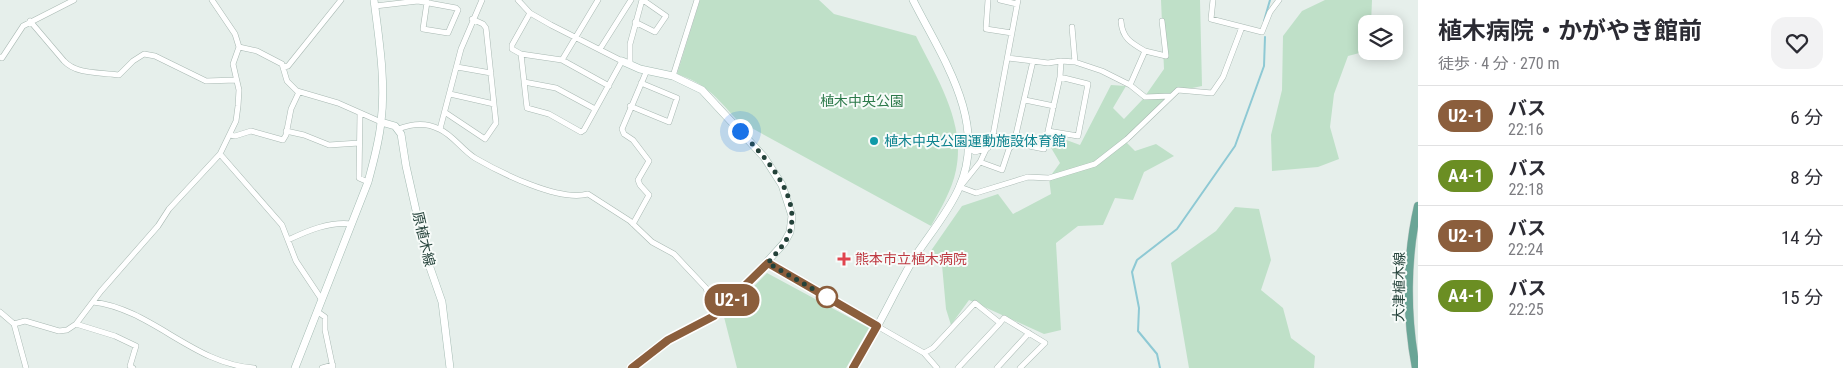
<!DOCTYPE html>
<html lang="ja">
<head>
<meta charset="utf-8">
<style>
	body { margin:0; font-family:"Roboto Condensed","Noto Sans JP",sans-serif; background:#f2f2f3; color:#2b2b33; height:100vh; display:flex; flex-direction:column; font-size:19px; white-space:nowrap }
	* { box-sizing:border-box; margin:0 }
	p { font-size:16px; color:#7c7c81 }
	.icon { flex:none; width:28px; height:28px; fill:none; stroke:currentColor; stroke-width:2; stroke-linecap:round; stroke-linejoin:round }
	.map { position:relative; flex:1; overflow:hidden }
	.panel { display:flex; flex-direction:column; background:#fff; width:425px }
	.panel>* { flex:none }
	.badge { padding:0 10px; border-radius:16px; font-size:18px; line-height:32px }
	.controls { position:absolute; left:1358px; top:15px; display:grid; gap:10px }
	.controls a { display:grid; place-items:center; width:45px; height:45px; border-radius:10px; background:#fff; box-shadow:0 2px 12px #0003; font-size:25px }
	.you { position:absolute; width:25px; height:25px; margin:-12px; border:4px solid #fff; border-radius:50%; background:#1a73e8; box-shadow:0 0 0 8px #1a73e833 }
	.map>.badge { position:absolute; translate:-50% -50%; box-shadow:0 0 0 2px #fff }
	.round { display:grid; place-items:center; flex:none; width:52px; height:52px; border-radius:15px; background:#f2f2f3 }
	.summary { display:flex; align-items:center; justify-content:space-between; height:85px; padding:0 20px }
	h1 { font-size:24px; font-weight:700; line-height:38px }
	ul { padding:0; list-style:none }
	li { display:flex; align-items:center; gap:15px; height:60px; padding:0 20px; border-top:1px solid #e1e1e2 }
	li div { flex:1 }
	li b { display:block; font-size:19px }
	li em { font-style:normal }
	li .badge { min-width:55px; font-weight:700; text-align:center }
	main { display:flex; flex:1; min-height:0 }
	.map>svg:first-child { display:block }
</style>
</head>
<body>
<main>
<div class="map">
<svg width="1418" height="368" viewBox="0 0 1418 368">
	<rect width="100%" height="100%" fill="#e6efeb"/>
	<path fill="#bfe0c8" d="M700 0H819L834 14 916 36C936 77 966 122 956 170 952 190 941 208 931 226L737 120C716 97 707 84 677 74Z
		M1161 0H1200L1202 86 1178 91 1160 105 1127 143 1135 151 1156 144 1174 156 1144 172 1133 200 1115 198 1103 225 1078 226 1056 243 1061 330 1044 334 969 300 951 325 946 309 942 265 928 255 962 206 998 194 1013 214 1051 194 1049 178 1060 163 1050 146 1061 138 1080 145 1111 85 1126 86 1113 108 1124 119 1143 99 1164 69Z
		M1325 0H1372L1371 24H1366L1367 51 1348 56 1334 94 1330 127 1339 159 1318 167 1272 171 1271 135 1282 90 1283 36 1302 11Z
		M1235 207 1259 209 1271 260 1261 290 1283 308 1291 338 1315 356 1314 368H1189L1171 263 1216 231Z
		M767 273 869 328 846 368H737L724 317Z"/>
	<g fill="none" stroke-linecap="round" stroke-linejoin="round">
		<path stroke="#8ec9d4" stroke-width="2" d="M1264 21 1270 0
			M1160 368 1157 354 1138 331 1139 308 1132 272 1137 260 1177 229 1235 146 1264 66 1265 37"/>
		<defs>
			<path id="street" d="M518 0 530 13 551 25 622 61 584 130 581 132 549 114 527 108 521 54
				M988 0 986 29 1012 33
				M1000 0 1017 4
				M1018 0 993 135 980 162 960 187 976 193 1028 177 1049 178 1095 164 1127 139 1178 90 1212 93 1223 77 1242 27
				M1213 0 1211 19 1262 32 1270 12 1279 0
				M375 6 418 1 456 8 458 10 448 33 423 29 427 2
				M530 13 512 45V49L521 54 562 60 609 86
				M30 21 64 61C77 75 101 72 119 75L133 61 144 54 155 56 206 81 236 80
				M1121 21C1122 38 1131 43 1145 51
				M635 22 655 32 666 16 643 0
				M1072 27 1075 62
				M239 47 257 51 282 64 287 81 297 91 338 103 381 122
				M600 49 631 0
				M0 57 2 58 23 26 74 0
				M1008 58 1033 61
				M562 60 598 0
				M630 64V44L642 0
				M284 67 288 66 341 0
				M457 67 491 73
				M673 76 697 0
				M524 82 556 88 595 109
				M1130 85 1145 51 1166 56 1162 21
				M450 94 494 104
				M1025 100 1054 106
				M630 106 669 122 677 98 641 83
				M360 113 359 178 368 182
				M446 113 485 139 496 123 486 28 483 24 472 19
				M398 129C411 124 426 122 439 129 453 135 462 150 475 158 501 173 559 202 588 194L630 221 652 242 674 254 706 288 714 316
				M440 129 461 49 482 0
				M286 131 304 135 329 145 359 143
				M1048 131 1078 136 1088 84 1060 77
				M230 135 235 136 251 131 283 140 286 135 291 109 299 92
				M993 135 1014 143 1044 149 1060 77 1061 61 1075 62 1102 71 1130 85 1145 97 1171 96
				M968 148 975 152 988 148
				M220 154 282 225 296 261 322 300
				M980 162 1002 170 1009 149 1014 143 1033 61 1048 63 1061 61
				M633 224 649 195 640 185 638 180 649 161 633 140 624 134 622 129 647 70
				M288 240C307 231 330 221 352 224
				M93 302C152 309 193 364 254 368
				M0 312 14 324 26 368
				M318 312 325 317V330L333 368
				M14 324 25 321 59 331 67 330 76 324 101 291 158 226 169 209 220 154 236 121 238 106 239 90 233 64 239 47 235 34 212 0
				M76 324 115 336 136 346 130 366 133 368
				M877 326 924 353 937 368
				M924 353 933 348 975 303 1000 323 1004 318 1045 343 1020 368
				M322 368 333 365
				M958 368 1000 323
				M997 368 1029 333"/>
			<path id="secondary" d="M622 61 640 69 673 76 702 90 764 157 782 185 792 216 790 232 784 243 728 305 714 316 677 334 632 368
				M381 122 395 126 401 134 406 166 427 259 442 302 450 368
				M768 263 877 326
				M295 368 368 182C373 163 379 143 381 122 386 82 379 40 374 0
				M853 368C876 333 893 294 914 258 929 235 948 213 959 188 989 122 941 56 913 0"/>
			<path id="primary" d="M1416 368C1406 316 1406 258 1418 206"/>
		</defs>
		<use href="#street" stroke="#a8b8b2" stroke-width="6"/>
		<use href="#secondary" stroke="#a4bbb3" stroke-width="8"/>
		<use href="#primary" stroke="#c2cac8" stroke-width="9"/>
		<use href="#street" stroke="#fff" stroke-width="5"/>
		<use href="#secondary" stroke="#fff" stroke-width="7"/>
		<use href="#primary" stroke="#6aa596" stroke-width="8"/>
	</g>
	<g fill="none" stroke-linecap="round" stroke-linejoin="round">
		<defs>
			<path id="line" d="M632 368 668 340 714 316 768 263 877 326 853 368"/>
		</defs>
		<use href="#line" stroke="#fff" stroke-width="11"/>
		<use href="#line" stroke="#8b5e3c" stroke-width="8"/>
		<path stroke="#24423a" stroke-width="5" stroke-dasharray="0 9" d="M740 131C763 155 801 194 790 231 787 243 775 254 768 263L830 299 827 297"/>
	</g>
	<circle fill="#0f9aa8" stroke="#f7fbf9" stroke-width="2" cx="874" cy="141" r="5"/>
	<path fill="#e0444e" stroke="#f7fbf9" stroke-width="2" d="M841.5 251.5h5v5h5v5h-5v5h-5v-5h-5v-5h5z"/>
	<circle fill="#fff" stroke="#8b5e3c" stroke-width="2.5" cx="827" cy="297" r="10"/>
	<g text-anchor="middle" stroke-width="4" stroke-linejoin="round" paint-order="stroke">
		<g font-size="14" fill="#2d7a4b" stroke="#f7fbf9">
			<text x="862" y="106">植木中央公園</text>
		</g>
		<g font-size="14" fill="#0d838f" stroke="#f7fbf9" text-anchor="start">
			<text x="884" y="146">植木中央公園運動施設体育館</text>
		</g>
		<g font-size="14" fill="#24423a" stroke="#f7fbf9">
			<text transform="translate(424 239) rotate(77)" y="5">原植木線</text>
			<text transform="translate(1399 287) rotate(-89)" y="5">大津植木線</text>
		</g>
		<g font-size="14" fill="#be3a42" stroke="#f7fbf9" text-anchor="start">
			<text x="855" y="264">熊本市立植木病院</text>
		</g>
	</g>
</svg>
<div class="controls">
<a><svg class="icon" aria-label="layers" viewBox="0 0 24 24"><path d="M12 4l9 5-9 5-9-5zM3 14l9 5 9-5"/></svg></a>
</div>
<div class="you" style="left:740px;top:131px"></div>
<b class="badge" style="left:732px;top:300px;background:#8b5e3c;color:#fff">U2-1</b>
</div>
<section class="panel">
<div class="summary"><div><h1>植木病院・かがやき館前</h1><p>徒歩 · 4 分 · 270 m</p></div><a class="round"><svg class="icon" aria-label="heart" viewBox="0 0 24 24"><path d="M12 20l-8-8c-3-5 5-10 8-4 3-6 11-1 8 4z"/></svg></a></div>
<ul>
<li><span class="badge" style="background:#8b5e3c;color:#fff">U2-1</span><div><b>バス</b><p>22:16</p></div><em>6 分</em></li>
<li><span class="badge" style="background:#6b8e23;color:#fff">A4-1</span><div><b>バス</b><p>22:18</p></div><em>8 分</em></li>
<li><span class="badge" style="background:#8b5e3c;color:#fff">U2-1</span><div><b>バス</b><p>22:24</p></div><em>14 分</em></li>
<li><span class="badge" style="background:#6b8e23;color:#fff">A4-1</span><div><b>バス</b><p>22:25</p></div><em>15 分</em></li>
</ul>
</section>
</main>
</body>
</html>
